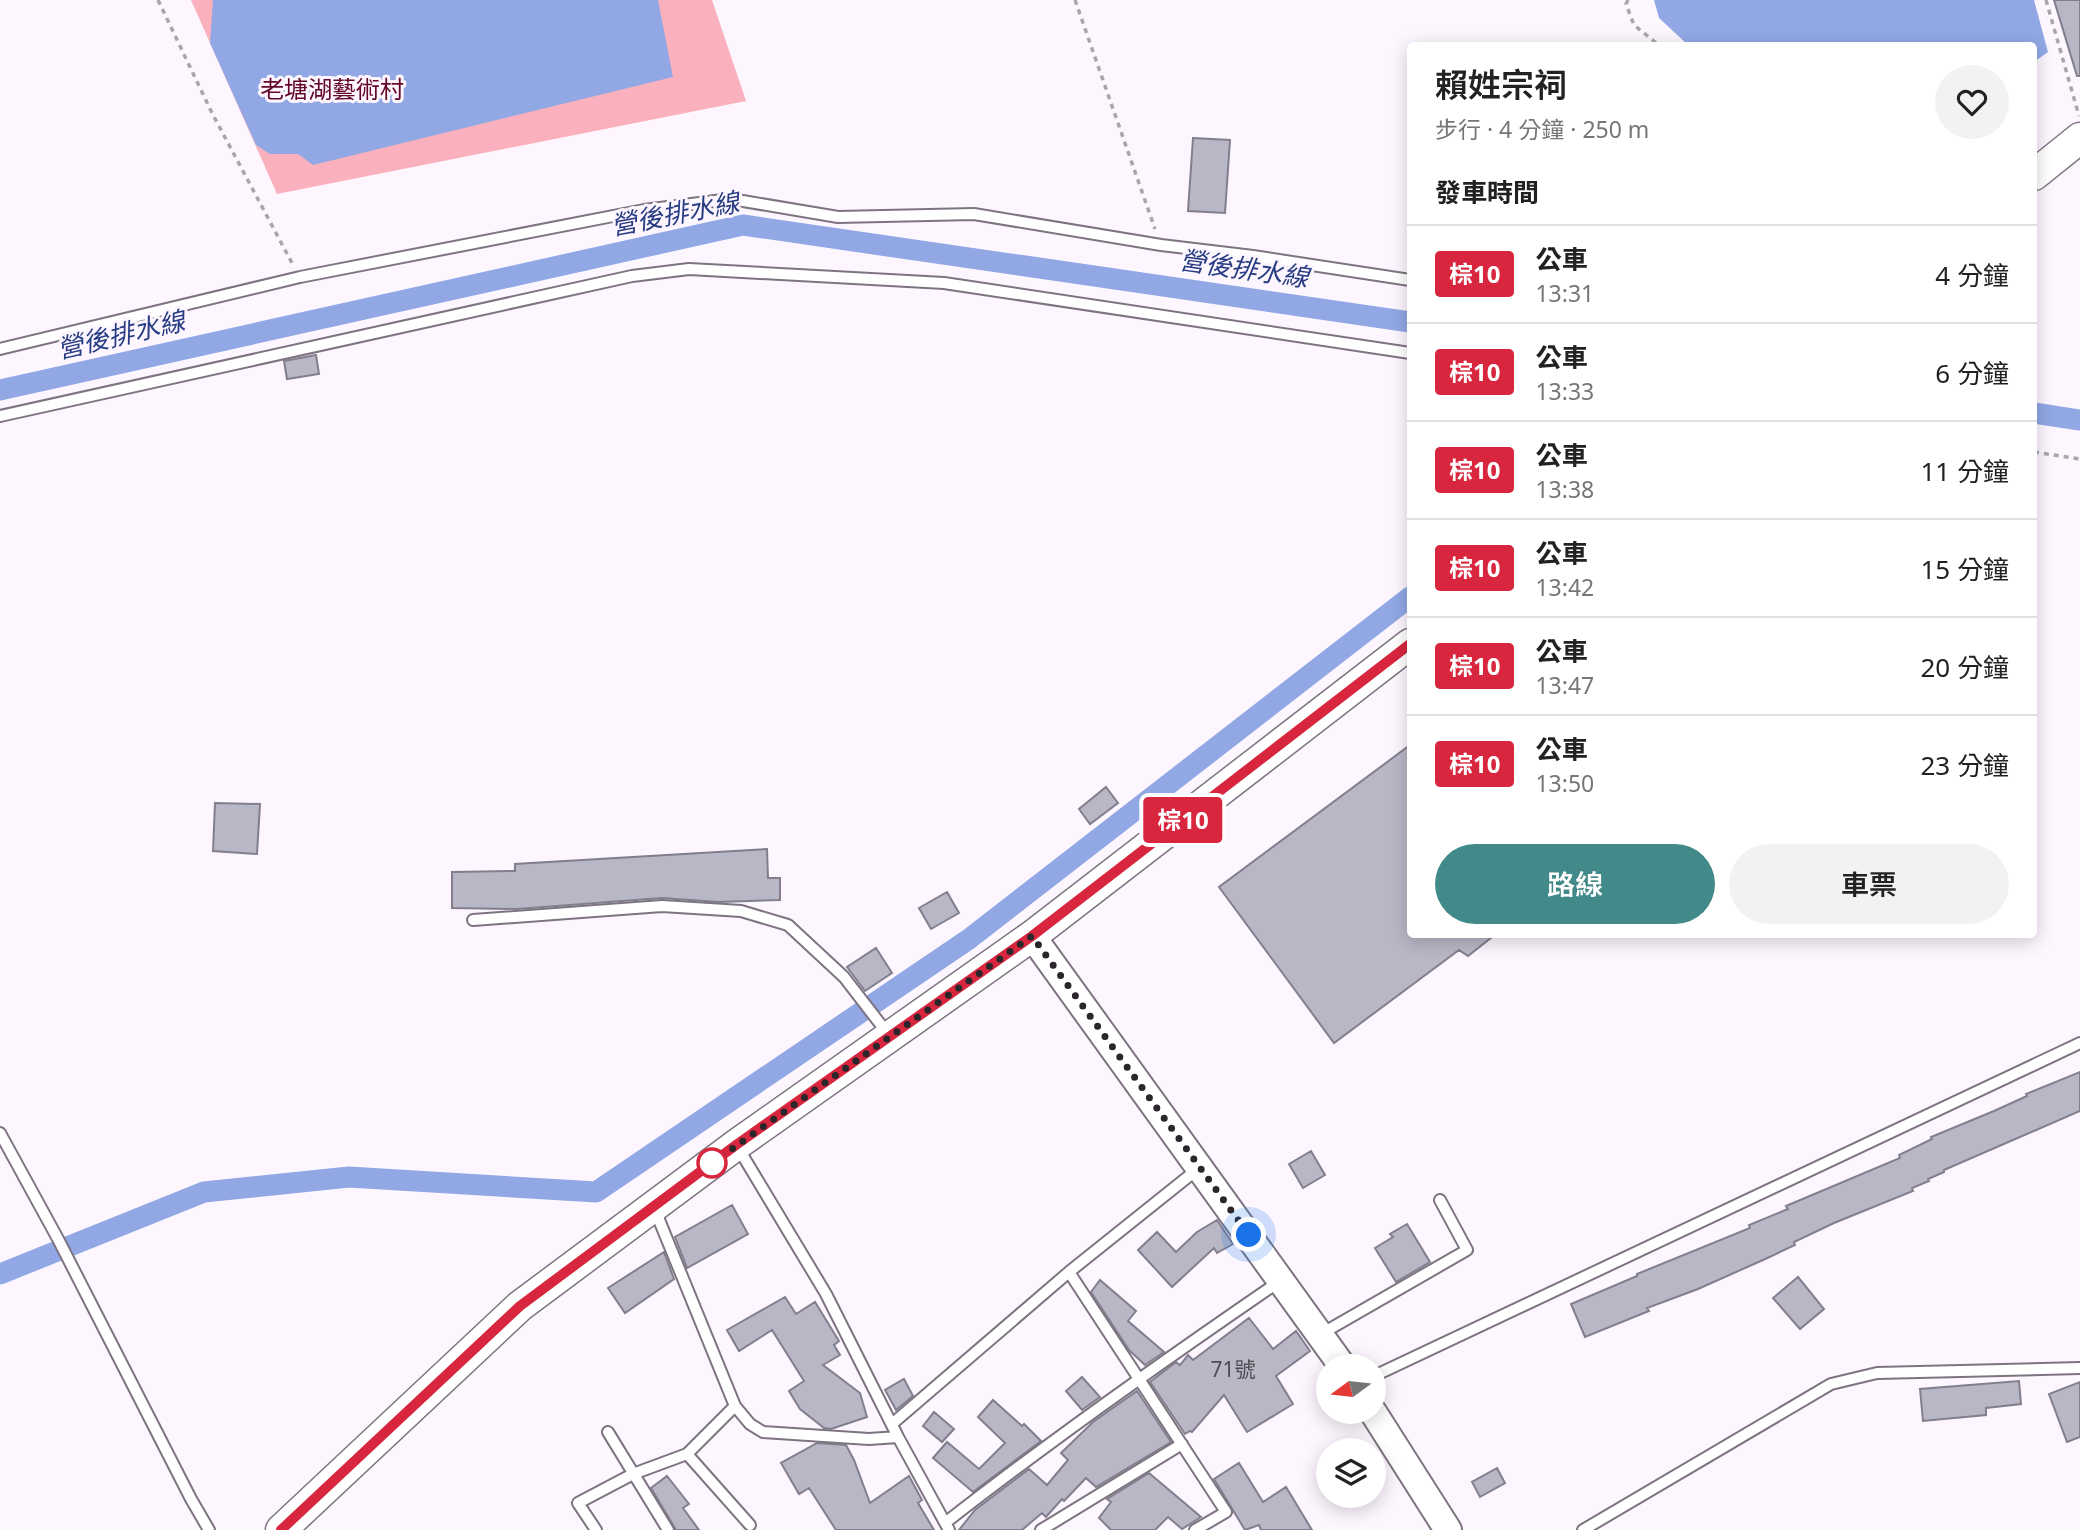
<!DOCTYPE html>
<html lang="zh-TW">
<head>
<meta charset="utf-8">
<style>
	body { margin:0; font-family:"Noto Sans","Noto Sans TC",sans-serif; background:#f2f2f2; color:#222; height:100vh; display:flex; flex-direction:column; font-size:26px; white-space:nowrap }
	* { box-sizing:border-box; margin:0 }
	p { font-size:23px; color:#767676 }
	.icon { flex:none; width:38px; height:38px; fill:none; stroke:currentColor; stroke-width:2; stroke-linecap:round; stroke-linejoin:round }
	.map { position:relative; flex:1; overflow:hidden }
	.drawer { position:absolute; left:1407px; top:42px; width:630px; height:896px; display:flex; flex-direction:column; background:#fff; border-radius:7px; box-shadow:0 4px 18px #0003 }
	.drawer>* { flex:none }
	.badge { padding:0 14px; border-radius:5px; font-size:24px; line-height:46px }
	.needle { width:46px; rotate:255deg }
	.buttons { position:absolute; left:1316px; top:1354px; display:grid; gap:14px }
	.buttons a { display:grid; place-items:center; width:70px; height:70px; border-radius:50%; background:#fff; box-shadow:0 4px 18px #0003; font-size:35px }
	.you { position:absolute; width:35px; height:35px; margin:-18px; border:5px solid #fff; border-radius:50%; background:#1a73e8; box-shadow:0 0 0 10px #1a73e833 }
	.map>.badge { position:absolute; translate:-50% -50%; box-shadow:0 0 0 4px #fff }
	h2 { padding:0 28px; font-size:26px; line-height:63px }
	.round { display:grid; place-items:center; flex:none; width:74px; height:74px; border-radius:37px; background:#f2f2f2 }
	.headline { display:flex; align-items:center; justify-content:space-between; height:119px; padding:0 28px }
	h1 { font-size:33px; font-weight:600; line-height:52px }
	.primary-button { display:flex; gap:14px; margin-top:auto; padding:14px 28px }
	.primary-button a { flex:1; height:80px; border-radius:42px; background:#428a89; color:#fff; font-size:28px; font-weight:600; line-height:80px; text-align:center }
	.primary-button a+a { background:#f2f2f2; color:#222 }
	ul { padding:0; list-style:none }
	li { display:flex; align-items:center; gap:21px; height:98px; padding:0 28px; border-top:2px solid #e0e0e0 }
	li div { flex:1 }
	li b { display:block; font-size:26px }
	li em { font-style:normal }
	li .badge { min-width:77px; font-weight:700; text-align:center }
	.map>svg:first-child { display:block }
</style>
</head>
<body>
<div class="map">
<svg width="2080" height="1530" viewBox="0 0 2080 1530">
	<rect width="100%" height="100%" fill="#fdf6ff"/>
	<path fill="#fbb1bd" d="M191 0H712L746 101 277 194Z"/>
	<path fill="#91a8e4" d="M213 0H658L673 77 313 165 298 154H270L256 145 210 43Z
		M1654 0H2034L2048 52 2034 62V46L1688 45 1659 18Z"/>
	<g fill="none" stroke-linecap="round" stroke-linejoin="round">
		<path stroke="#91a8e4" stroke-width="21" d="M0 390 743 225 1410 322
			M2034 413 2080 420
			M0 1274 204 1192 349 1177 596 1192 969 939 1410 597"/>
	</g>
	<path fill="#b9b7c6" stroke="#817f8d" stroke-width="2" d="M2054 0H2080V76H2077Z
		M1193 138 1230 140 1225 213 1188 211Z
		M316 355 319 374 287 379 284 361Z
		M1410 745V934H1496L1468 956 1459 950 1334 1043 1219 887Z
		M1106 787 1118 803 1090 824 1079 809Z
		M215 803 260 804 257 854 213 851Z
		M767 849 768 878H780V900L719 902 662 898 517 909 452 908V872L515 871V864Z
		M947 892 959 913 931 929 919 908Z
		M876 948 892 973 865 991 847 967Z
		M2080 1072V1111L1944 1170V1172L1928 1179 1929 1181 1912 1188 1913 1191 1834 1223 1794 1242 1795 1245 1763 1260 1698 1289 1647 1308 1649 1311 1585 1337 1571 1304 1637 1276V1274L1750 1228 1749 1225 1788 1209 1786 1206 1900 1158 1899 1155 1932 1139 1931 1137 1994 1111 2027 1096 2026 1094Z
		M1311 1151 1325 1175 1303 1188 1289 1164Z
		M732 1205 748 1234 687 1268 675 1237Z
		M1217 1220 1233 1244 1217 1253 1214 1248 1172 1287 1138 1250 1157 1232 1176 1252 1197 1232Z
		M1407 1224 1430 1262 1396 1282 1375 1248 1393 1237 1390 1234Z
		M664 1252 674 1279 625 1313 608 1288Z
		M1798 1277 1824 1309 1800 1329 1773 1298Z
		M1100 1280 1136 1311 1128 1321 1164 1352 1145 1365 1129 1350 1091 1292Z
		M785 1297 796 1314 815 1302 839 1341 834 1345 840 1355 823 1365 860 1393 867 1417 831 1429 824 1428 800 1409 789 1391 804 1381 772 1330 739 1351 727 1330Z
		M1249 1318 1273 1349 1296 1331 1310 1351 1276 1376 1293 1404 1247 1432 1224 1395 1192 1432 1190 1431 1185 1434 1150 1382 1176 1362 1180 1365 1188 1355 1193 1360Z
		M1082 1377 1100 1397 1082 1410 1066 1391Z
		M904 1379 913 1396 896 1410 885 1390Z
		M2019 1381 2021 1404 1986 1408V1415L1923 1421 1920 1389Z
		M2080 1382V1437L2067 1442 2049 1394Z
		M1137 1391 1171 1442 1096 1487 1086 1478 1064 1501 1062 1499 1046 1517 1042 1513 1022 1530H959L975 1510 1029 1469 1047 1485 1068 1460 1061 1453 1093 1422Z
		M993 1400 1022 1426 1024 1424 1041 1441 973 1492 933 1458 947 1442 979 1469 1005 1443 978 1417Z
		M934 1412 954 1429 942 1442 923 1426Z
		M817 1443 846 1445 854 1460 870 1503 909 1476 922 1500 918 1503 934 1530H836L809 1488 799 1494 781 1463Z
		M1239 1463 1263 1502 1286 1487 1312 1530H1261L1259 1525 1245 1530 1214 1479Z
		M1497 1468 1505 1483 1480 1497 1472 1482Z
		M1149 1473 1201 1517 1182 1529 1168 1517 1155 1530H1111L1099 1518 1111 1502 1107 1499Z
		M667 1476 689 1504 683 1508 699 1530H676L651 1488Z"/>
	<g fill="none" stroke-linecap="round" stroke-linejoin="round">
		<defs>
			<path id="service" d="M0 349 300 277 644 210 731 199 838 217 974 214 1161 245 1253 256 1410 280
				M0 416 632 276 689 269 944 283 1410 353
				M473 920 662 906 741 911 788 925 844 977 888 1034
				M0 1133 58 1239 191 1499 209 1530
				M737 1146 826 1294 898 1437 949 1530
				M655 1210 735 1406 750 1424 763 1432 869 1439 898 1437
				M1069 1272 1226 1512 1195 1530
				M1321 1334 1467 1250 1440 1200
				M1374 1376 2080 1043
				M892 1424 1069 1272 1199 1168
				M608 1432 668 1530
				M687 1454 750 1525
				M945 1523C1054 1438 1166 1359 1280 1281
				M596 1530 578 1503 633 1474 687 1454 735 1406
				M1041 1530 1182 1444
				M1583 1530 1831 1384 1877 1373 2080 1368"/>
			<path id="tertiary" d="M1032 936 1343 1367
				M1373 1412 1448 1530"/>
			<path id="secondary" d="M2034 175 2080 138
				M281 1530 520 1306 736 1145 1032 936 1410 644"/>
		</defs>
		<use href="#service" stroke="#7e7481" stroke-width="14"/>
		<use href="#tertiary" stroke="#7e7481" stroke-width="30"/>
		<use href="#secondary" stroke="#7e7481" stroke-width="33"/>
		<path stroke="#aaa4ac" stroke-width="3.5" stroke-dasharray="5 5" stroke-linecap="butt" d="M158 0 212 113 292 263
			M1075 0 1155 229
			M1628 0 1626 4 1634 25 1660 46
			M2046 0 2079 116
			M2034 452 2080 459"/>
		<use href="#service" stroke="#fff" stroke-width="10"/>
		<use href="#tertiary" stroke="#fff" stroke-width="26"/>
		<use href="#secondary" stroke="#fff" stroke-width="30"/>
	</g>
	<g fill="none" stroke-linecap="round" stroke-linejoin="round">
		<defs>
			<path id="line" d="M281 1530 520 1306 736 1145 1032 936 1410 644"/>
		</defs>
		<use href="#line" stroke="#fff" stroke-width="16"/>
		<use href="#line" stroke="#d7263d" stroke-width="10"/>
		<path stroke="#2a262c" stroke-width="7" stroke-dasharray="0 12.6" d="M712 1163 1032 936 1249 1235"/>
	</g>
	<circle fill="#fff" stroke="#d7263d" stroke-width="3.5" cx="712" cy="1163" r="14"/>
	<g text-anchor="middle" stroke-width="6" stroke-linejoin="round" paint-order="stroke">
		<g font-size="21" fill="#4e4a52">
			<text x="1233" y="1377">71號</text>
		</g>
		<g font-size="24" fill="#620727" stroke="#fdf6ff">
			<text x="332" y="98">老塘湖藝術村</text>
		</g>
		<g font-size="26" font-style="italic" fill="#283c83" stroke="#fdf6ff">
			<text transform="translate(675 214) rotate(-11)" y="9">營後排水線</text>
			<text transform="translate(1244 269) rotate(8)" y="9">營後排水線</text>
			<text transform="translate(121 335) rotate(-13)" y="9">營後排水線</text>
		</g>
	</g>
</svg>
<div class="buttons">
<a><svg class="needle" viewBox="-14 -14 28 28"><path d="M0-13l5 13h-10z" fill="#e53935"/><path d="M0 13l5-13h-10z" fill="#767676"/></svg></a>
<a><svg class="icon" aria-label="layers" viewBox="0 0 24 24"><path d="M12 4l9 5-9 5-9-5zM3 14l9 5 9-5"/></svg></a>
</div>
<div class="you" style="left:1249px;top:1235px"></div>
<b class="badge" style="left:1183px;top:820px;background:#d7263d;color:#fff">棕10</b>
<section class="drawer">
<div class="headline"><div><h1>賴姓宗祠</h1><p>步行 · 4 分鐘 · 250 m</p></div><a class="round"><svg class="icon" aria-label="heart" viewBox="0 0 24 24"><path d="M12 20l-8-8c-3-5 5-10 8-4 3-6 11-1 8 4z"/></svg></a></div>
<h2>發車時間</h2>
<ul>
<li><span class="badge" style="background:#d7263d;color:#fff">棕10</span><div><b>公車</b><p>13:31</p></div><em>4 分鐘</em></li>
<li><span class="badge" style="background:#d7263d;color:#fff">棕10</span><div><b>公車</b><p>13:33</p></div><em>6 分鐘</em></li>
<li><span class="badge" style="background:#d7263d;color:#fff">棕10</span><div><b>公車</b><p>13:38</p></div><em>11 分鐘</em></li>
<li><span class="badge" style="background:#d7263d;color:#fff">棕10</span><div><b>公車</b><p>13:42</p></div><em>15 分鐘</em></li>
<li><span class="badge" style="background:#d7263d;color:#fff">棕10</span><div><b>公車</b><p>13:47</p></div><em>20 分鐘</em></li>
<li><span class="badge" style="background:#d7263d;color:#fff">棕10</span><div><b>公車</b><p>13:50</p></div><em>23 分鐘</em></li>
</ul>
<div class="primary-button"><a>路線</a><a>車票</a></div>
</section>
</div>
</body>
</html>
